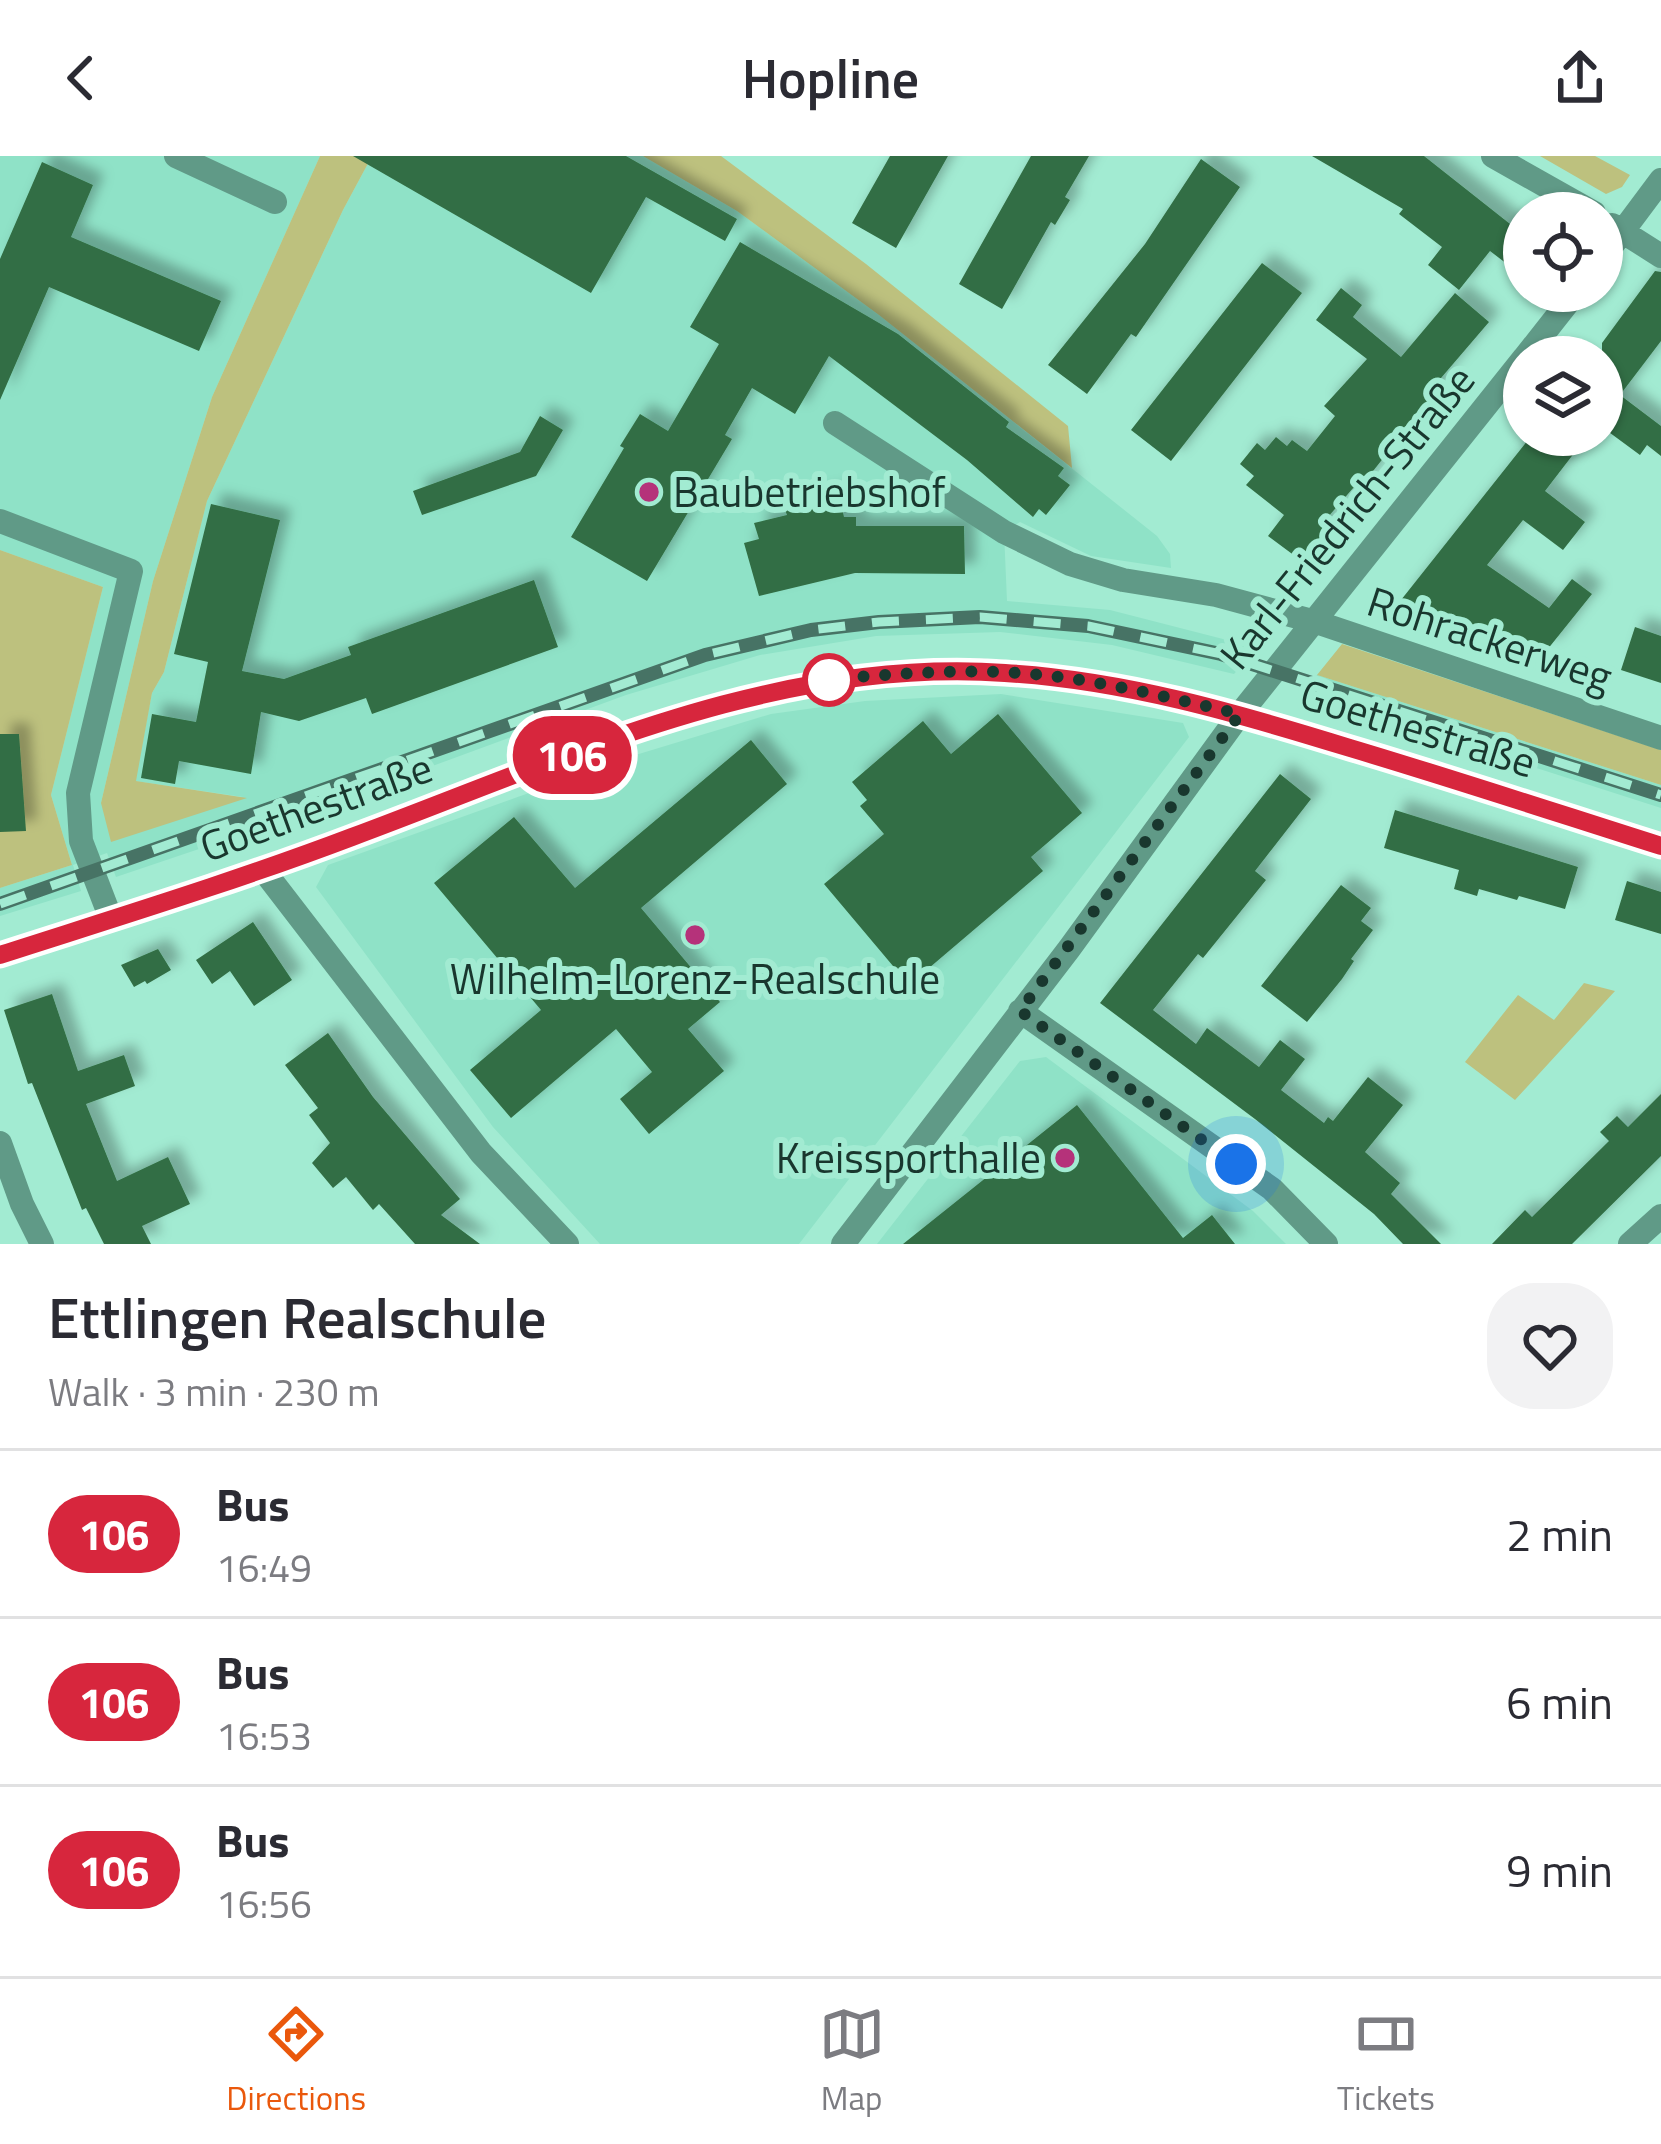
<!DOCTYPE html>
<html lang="en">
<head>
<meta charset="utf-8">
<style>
	body { margin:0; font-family:"Titillium Web",sans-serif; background:#f2f2f3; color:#2b2b33; height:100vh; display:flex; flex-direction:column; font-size:45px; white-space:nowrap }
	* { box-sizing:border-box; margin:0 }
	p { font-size:39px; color:#7c7c81 }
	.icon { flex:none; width:66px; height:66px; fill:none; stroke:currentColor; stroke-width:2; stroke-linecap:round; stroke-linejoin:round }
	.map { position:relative; height:1088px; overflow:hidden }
	.side { display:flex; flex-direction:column; background:#fff; flex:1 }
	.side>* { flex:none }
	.badge { padding:0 24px; border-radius:39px; font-size:42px; line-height:78px }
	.fabs { position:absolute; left:1503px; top:36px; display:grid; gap:24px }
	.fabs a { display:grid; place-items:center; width:120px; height:120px; border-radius:50%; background:#fff; box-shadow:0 3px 9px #0004; font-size:60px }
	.you { position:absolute; width:60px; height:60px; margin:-30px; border:9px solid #fff; border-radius:50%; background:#1a73e8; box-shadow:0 0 0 18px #1a73e833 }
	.map>.badge { position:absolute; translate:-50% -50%; box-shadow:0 0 0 6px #fff }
	.round { display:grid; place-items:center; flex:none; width:126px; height:126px; border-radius:48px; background:#f2f2f3 }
	.summary { display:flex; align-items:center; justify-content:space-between; height:204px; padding:0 48px }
	h1 { font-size:57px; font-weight:600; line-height:90px }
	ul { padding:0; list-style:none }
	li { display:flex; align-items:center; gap:36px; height:168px; padding:0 48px; border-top:3px solid #e1e1e2 }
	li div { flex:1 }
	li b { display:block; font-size:45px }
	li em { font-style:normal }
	li .badge { min-width:132px; font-weight:700; text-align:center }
	header { display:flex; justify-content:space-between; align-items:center; height:156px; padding:0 48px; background:#fff; font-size:54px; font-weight:600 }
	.tab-bar { display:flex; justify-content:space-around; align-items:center; height:168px; border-top:3px solid #e1e1e2; background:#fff; font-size:33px; color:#7c7c81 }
	.tab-bar a { display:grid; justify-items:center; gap:6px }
	.tab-bar .selected { color:#ea580c }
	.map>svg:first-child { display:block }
</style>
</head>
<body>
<header><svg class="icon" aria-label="back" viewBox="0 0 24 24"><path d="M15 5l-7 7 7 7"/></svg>Hopline<svg class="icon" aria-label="share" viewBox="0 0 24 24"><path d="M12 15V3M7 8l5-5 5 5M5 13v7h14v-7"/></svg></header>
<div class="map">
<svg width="1661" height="1088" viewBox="0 0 1661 1088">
	<defs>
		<filter id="shadow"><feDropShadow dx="11" dy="-11" stdDeviation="6" flood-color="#0004"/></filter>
	</defs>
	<rect width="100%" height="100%" fill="#a2ebd2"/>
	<path fill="#8fe2c7" d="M0 0H320L212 241 153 425 101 647 243 641 135 625 152 537 164 516 207 345 343 54 372 0H643L737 55 879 159 1157 380 1170 398 1171 412 1091 400 1020 366 1004 376 1007 445 1110 454 1258 492 1234 518 1112 489 1000 476 876 480 760 499 626 539 288 663 116 721 107 697 73 709 81 735 0 760V732L72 709 51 639 103 431 0 394Z
		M1317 519 1661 629V652L1307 538Z
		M1001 538 1183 567 1189 581 799 1088H600L493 971 316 731 328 709 629 601 771 558 865 545Z
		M1046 901 1253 1055 1286 1088H877L1020 905Z"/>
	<path fill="#bdc17e" d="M320 0H372L343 54 207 345 164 516 152 537 136 625 247 642 111 686 101 647 153 425 212 241Z
		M643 0H721L866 108 1068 270 1072 312 879 159 737 55Z
		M1540 0H1595L1630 19 1622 31 1606 38Z
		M0 394 103 431 51 639 72 709 0 732Z
		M1342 488 1661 594V629L1317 519Z
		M1584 827 1615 835 1515 944 1465 906 1518 839 1554 864Z"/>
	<path fill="#326e44" filter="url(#shadow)" d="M353 0H626L737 63 725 85 646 41 591 137Z
		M890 0H948L896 92 852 67Z
		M1031 0H1089L1065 41 1070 44 1055 69 1051 66 1002 153 959 128Z
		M1312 0H1424L1524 79V121L1490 95 1459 134 1428 109 1442 91 1399 58 1403 53Z
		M1201 3 1240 31 1136 181 1131 178 1087 238 1048 209 1145 88Z
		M42 6 93 29 71 81 221 145 199 195 49 131 0 244V103Z
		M740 86 898 178 1009 266 1006 271 1064 312 1058 320 1070 329 1046 359 1039 353 1033 361 967 304 829 200 795 258 752 232 725 279 732 283 647 425 571 381 624 292 620 290 640 258 668 275 719 188 690 171Z
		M1262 107 1302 137 1171 305 1131 274Z
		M1655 115 1661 116V185L1620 239 1661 270V300L1647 289 1640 299 1602 271V187Z
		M1341 132 1362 149 1353 161 1401 201 1455 137 1489 166 1435 229 1440 233 1432 241 1439 260 1419 257 1358 334 1354 331 1321 369 1328 374 1303 406 1268 380 1284 359 1246 329 1254 320 1240 308 1257 287 1265 294 1276 281 1287 290 1292 284 1307 295 1335 260 1324 250 1367 203 1316 164Z
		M540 260 563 274 536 320 422 359 413 335 520 296Z
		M1532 279H1588L1545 335 1585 366 1563 394 1523 364 1487 409 1549 452 1572 423 1592 438 1547 494 1401 444Z
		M839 339 844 361H856V370H964L965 418 855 417 759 440 744 387 759 383 754 367 787 359 784 351Z
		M211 348 280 364 242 515 284 523 351 499 348 491 534 424 558 491 372 558 366 542 299 565 261 556 251 618 179 605 175 628 141 622 152 558 196 566 208 506 174 498Z
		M1635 471 1661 480V527L1621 514Z
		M998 558 1082 657 1031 701 1043 715 909 829 824 728 884 678 860 650 867 644 852 626 923 565 951 598Z
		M0 578H19L26 675 0 676Z
		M751 584 787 628 641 752 720 846 688 873 724 915 649 978 620 943 652 916 616 873 511 962 470 914 541 854 434 727 514 661 575 732Z
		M1280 618 1311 643 1255 715 1266 724 1203 802 1198 798 1153 854 1196 888 1207 872 1259 911 1280 884 1305 903 1281 934 1324 967 1328 961 1333 965 1368 921 1403 949 1365 996 1400 1027 1391 1038 1441 1088H1403L1374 1058 1255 963 1100 847Z
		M1395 654 1578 711 1565 753 1519 740 1517 744 1479 733 1477 740 1454 733 1459 714 1384 692Z
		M1627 725 1661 736V778L1615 764Z
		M1341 729 1371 752 1361 765 1373 774 1351 803 1354 805 1342 823 1307 866 1261 830Z
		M253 766 292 824 254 850 230 815 212 828 196 804Z
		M158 793 171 814 147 828 145 825 134 831 121 809Z
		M52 838 78 915 124 899 135 930 86 948 117 1025 168 1001 190 1048 142 1070 151 1088H104L86 1052 82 1054 32 927 28 928 4 854Z
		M328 877 373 941 460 1043 441 1059 480 1088H415L379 1048 373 1054 346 1021 333 1032 312 1007 330 987 309 959 318 952 285 909Z
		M1661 938V1000L1572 1088H1492L1525 1054 1532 1061 1609 985 1600 976 1617 960 1628 971Z
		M1077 949 1183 1082 1212 1059 1235 1088H903Z"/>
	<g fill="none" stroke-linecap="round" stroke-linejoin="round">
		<path stroke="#609a87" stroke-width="24" d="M176 0 275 46
			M1493 0 1594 57
			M1612 69 1661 100
			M1602 103 1661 24
			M1525 201 1577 135
			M835 267 1004 376 1070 408 1123 424 1216 439 1316 466 1661 582
			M0 365 131 415 78 637 81 685 111 763
			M264 715 481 997 567 1088
			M1020 855 1272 1033 1326 1088
			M0 987 22 1048 42 1088
			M843 1088 1069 793 1240 558 1524 202
			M1630 1088 1661 1060"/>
		<path stroke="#609a87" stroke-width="24" d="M0 799C121 760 242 723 361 678 571 600 776 501 1005 516 1121 524 1231 556 1341 589 1448 621 1554 656 1661 690"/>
		<defs>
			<path id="rail" d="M0 748 705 499 811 474 879 466 980 461 1088 470 1221 498 1661 639"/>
		</defs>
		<use href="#rail" stroke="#477365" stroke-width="14"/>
		<use href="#rail" stroke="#a2ebd2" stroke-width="9" stroke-dasharray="27" stroke-linecap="butt"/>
	</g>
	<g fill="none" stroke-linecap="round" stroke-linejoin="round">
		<defs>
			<path id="line" d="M0 799C118 761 236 725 352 681 565 602 773 501 1005 517 1124 524 1237 557 1350 592 1454 623 1557 657 1661 690"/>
		</defs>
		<use href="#line" stroke="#fff" stroke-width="27"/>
		<use href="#line" stroke="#d7263d" stroke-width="18"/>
		<path stroke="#19372e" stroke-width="12" stroke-dasharray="0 21.6" d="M829 524 814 525C876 519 938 514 1001 516 1082 519 1161 540 1240 558L1020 855 1236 1008"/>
	</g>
	<g fill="#b5327a" stroke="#a2ebd2" stroke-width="4.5">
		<circle cx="649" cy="336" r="12"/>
		<circle cx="695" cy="779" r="12"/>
		<circle cx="1065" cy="1002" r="12"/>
	</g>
	<circle fill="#fff" stroke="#d7263d" stroke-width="6" cx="829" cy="524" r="24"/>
	<g text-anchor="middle" stroke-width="12" stroke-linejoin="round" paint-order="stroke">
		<g font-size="42" fill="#19372e" stroke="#a2ebd2" text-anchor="start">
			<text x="673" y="351">Baubetriebshof</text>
			<text x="695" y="838" text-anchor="middle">Wilhelm-Lorenz-Realschule</text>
			<text x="1041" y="1017" text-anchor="end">Kreissporthalle</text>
		</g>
		<g font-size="42" fill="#19372e" stroke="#a2ebd2">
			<text transform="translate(1347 361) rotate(-51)" y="15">Karl-Friedrich-Straße</text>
			<text transform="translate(1490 483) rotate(18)" y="15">Rohrackerweg</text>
			<text transform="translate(1418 572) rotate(17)" y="15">Goethestraße</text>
			<text transform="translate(316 651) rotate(-20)" y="15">Goethestraße</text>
		</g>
	</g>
</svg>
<div class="fabs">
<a><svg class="icon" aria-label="locate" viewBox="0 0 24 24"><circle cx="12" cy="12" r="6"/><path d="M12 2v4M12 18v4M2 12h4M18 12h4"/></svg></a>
<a><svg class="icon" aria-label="layers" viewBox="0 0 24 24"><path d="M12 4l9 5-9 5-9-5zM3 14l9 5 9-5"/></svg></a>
</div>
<div class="you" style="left:1236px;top:1008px"></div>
<b class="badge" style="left:572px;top:599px;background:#d7263d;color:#fff">106</b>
</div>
<section class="side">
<div class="summary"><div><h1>Ettlingen Realschule</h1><p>Walk · 3 min · 230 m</p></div><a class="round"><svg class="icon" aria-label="heart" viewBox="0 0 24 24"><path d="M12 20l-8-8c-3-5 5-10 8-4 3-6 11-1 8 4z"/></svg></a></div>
<ul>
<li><span class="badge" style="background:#d7263d;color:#fff">106</span><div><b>Bus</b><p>16:49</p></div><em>2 min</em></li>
<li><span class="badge" style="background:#d7263d;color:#fff">106</span><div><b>Bus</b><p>16:53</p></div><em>6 min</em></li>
<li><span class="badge" style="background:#d7263d;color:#fff">106</span><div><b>Bus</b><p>16:56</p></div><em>9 min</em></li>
</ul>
</section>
<nav class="tab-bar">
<a class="selected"><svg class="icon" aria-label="directions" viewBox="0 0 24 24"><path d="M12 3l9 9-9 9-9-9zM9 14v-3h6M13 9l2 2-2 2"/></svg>Directions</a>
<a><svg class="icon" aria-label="map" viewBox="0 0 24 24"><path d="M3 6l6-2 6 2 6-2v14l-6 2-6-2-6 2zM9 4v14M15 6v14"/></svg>Map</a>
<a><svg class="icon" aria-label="tickets" viewBox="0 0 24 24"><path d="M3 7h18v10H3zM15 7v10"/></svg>Tickets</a>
</nav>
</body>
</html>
